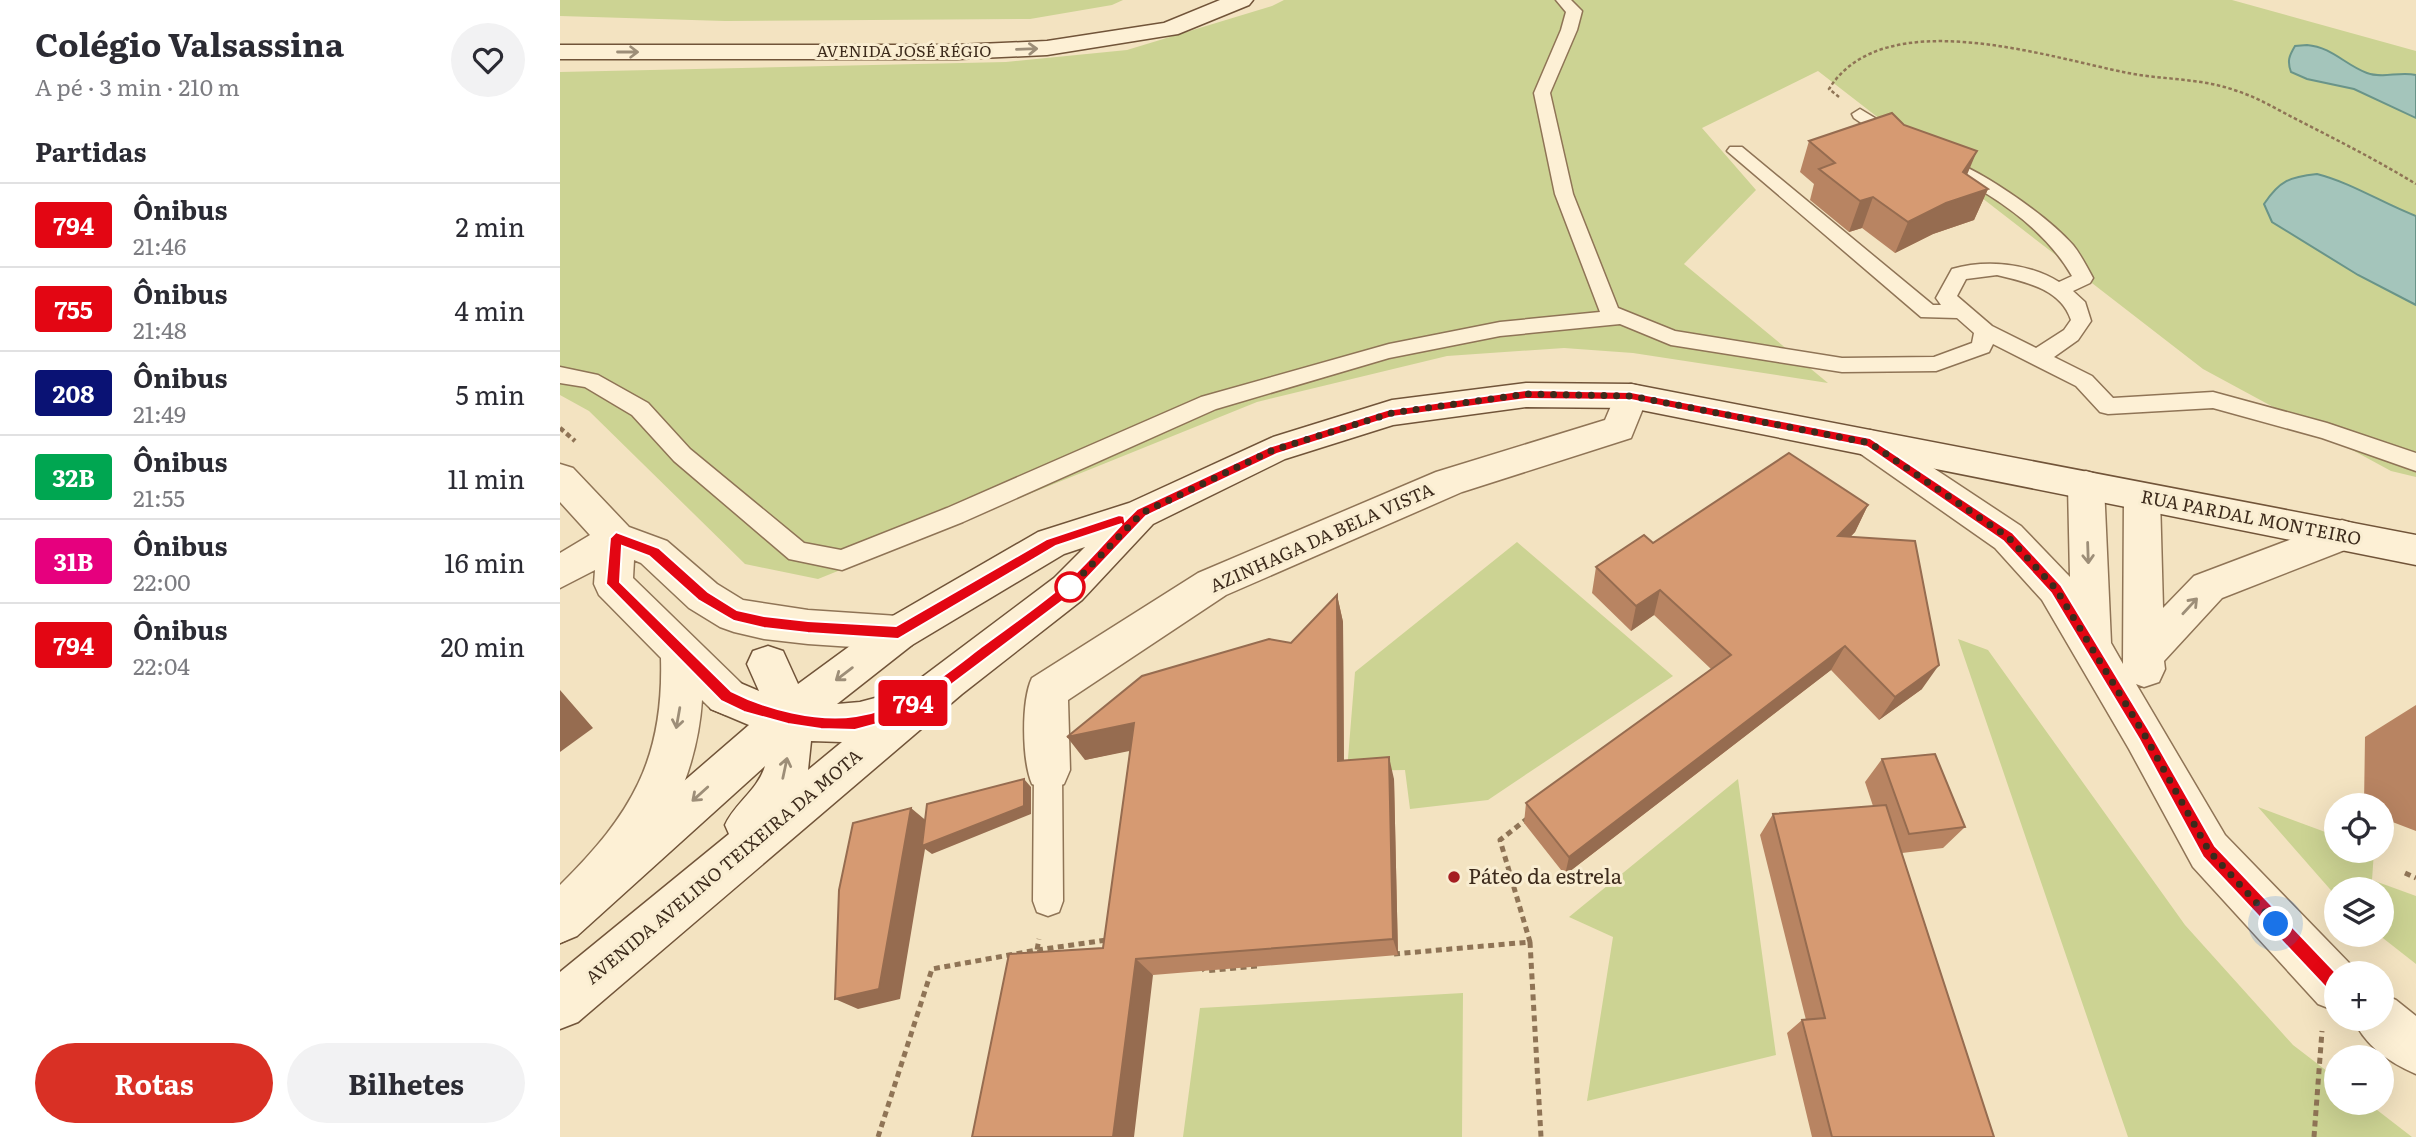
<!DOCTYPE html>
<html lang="pt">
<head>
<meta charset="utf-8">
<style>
	body { margin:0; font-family:Literata,serif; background:#f2f2f3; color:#2b2b33; height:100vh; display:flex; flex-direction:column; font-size:26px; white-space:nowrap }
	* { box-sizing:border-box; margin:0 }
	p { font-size:23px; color:#7c7c81 }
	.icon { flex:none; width:38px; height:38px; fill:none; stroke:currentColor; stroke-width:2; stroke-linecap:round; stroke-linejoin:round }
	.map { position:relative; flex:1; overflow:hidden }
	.details { display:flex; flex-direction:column; background:#fff; width:560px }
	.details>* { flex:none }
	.badge { padding:0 14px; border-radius:5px; font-size:24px; line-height:46px }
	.tools { position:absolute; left:1764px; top:793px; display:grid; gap:14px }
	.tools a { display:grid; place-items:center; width:70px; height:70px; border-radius:50%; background:#fff; box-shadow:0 7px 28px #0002; font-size:35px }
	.you { position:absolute; width:35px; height:35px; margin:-18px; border:5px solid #fff; border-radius:50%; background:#1a73e8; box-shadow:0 0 0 10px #1a73e833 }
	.map>.badge { position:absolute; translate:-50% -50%; box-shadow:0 0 0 4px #fff }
	h2 { padding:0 35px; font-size:26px; line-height:63px }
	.round { display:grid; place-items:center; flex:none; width:74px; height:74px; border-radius:37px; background:#f2f2f3 }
	.headline { display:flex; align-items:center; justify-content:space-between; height:119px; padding:0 35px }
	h1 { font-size:33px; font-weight:700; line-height:52px }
	.primary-button { display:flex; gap:14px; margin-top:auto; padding:14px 35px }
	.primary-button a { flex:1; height:80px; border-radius:42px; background:#d93025; color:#fff; font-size:28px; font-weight:700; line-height:80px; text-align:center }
	.primary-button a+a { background:#f2f2f3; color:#2b2b33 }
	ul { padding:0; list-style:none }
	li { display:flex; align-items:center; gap:21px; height:84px; padding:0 35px; border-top:2px solid #e1e1e2 }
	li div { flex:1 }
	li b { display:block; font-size:26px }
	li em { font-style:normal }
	li .badge { min-width:77px; font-weight:700; text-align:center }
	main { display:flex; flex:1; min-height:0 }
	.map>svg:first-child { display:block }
</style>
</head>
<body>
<main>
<section class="details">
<div class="headline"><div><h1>Colégio Valsassina</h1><p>A pé · 3 min · 210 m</p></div><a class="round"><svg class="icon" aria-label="heart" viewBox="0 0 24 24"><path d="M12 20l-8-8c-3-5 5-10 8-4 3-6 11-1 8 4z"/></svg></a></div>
<h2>Partidas</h2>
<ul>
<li><span class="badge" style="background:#e30613;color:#fff">794</span><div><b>Ônibus</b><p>21:46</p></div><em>2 min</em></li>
<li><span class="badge" style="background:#e30613;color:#fff">755</span><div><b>Ônibus</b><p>21:48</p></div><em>4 min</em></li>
<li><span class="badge" style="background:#0a1274;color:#fff">208</span><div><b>Ônibus</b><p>21:49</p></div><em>5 min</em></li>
<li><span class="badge" style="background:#00a651;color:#fff">32B</span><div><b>Ônibus</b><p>21:55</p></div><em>11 min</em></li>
<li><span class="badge" style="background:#e6007e;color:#fff">31B</span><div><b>Ônibus</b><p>22:00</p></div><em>16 min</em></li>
<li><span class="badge" style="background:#e30613;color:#fff">794</span><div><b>Ônibus</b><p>22:04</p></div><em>20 min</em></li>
</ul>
<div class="primary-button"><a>Rotas</a><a>Bilhetes</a></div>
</section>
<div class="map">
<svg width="1856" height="1137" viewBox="0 0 1856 1137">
	<rect width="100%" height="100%" fill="#f3e3c1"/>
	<path fill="#ccd393" d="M0 0H563L552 5 470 19 165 21 0 16Z
		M724 0H1672L1856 51V477L1831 471 1643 369 1258 71 1142 128 1196 190 1124 264 1268 383 1073 353 1004 348 887 356 697 402 258 579 185 564 29 411 0 395V72L446 62 567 50 712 6Z
		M957 542 1113 676 928 800 850 809 845 770 787 771 795 672Z
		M1398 639 1428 650 1625 925 1733 1045 1776 1078V1102L1808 1103 1852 1137H1568Z
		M1178 779 1216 1055 1027 1101 1053 937 1009 917Z
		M1698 807 1776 836V850L1814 851 1812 880 1856 896V964L1819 935 1822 934V889H1776V896Z
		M903 993 902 1137H623L640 1008Z"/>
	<path fill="#a4c5bb" stroke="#699489" stroke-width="2" d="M1747 45C1772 47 1785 65 1807 73 1823 79 1839 71 1856 75V118L1794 89 1747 79 1731 72C1727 61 1729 56 1735 46Z
		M1757 174C1792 183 1822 203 1856 216V305L1798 275 1712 222 1704 204C1720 180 1730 177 1757 174Z"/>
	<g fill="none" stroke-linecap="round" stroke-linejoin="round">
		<defs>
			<path id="lane" d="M996 0H1011L1022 11 1017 30 990 93 1013 194 1058 308 1115 331 1282 358 1374 357 1412 343 1414 333 1397 318 1361 317 1167 151 1170 147H1182L1373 305H1381L1376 298 1392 269C1426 259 1469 263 1499 282L1512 276C1482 224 1425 189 1372 165L1369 161 1378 156C1415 165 1488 216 1513 245 1521 255 1527 267 1533 278L1530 283 1513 291 1525 302 1531 321 1518 340 1494 357 1532 376 1553 398 1653 392 1767 423 1856 453V471L1762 438 1653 408 1548 414 1540 412 1516 386 1433 344 1429 352 1376 371 1282 372 1111 345 1060 324 940 336 829 358 656 409 403 522 282 570 229 559 114 461 72 415 25 387 0 383V367L38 375 88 403 130 449 244 543 281 550 387 508 641 397 829 344 940 322 1040 312 995 194 974 93 1001 30 1006 12ZM1437 275C1466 282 1501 289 1511 320L1504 330 1476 348 1432 326 1397 296 1406 279Z
				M1300 109 1343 135 1346 139 1343 143H1331L1294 118 1292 114Z
				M488 757 498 761 502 770 503 901 499 912 488 916 477 912 473 901 474 770 478 761Z"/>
			<path id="street" d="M1071 384 1083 387 1088 396 1071 438 902 492 666 595 508 700 510 770 504 784 488 790 472 784C462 761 461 701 472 678L638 573 876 472 1045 420 1059 387Z
				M1310 430 1322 434 1461 526 1510 577 1508 485 1513 475 1526 471 1539 475 1544 485 1551 643 1563 664 1564 497 1569 487 1582 483 1595 487 1600 497 1603 608 1634 576 1782 520 1795 524 1801 535 1795 546 1662 598 1604 661 1605 669 1599 682 1584 687 1576 684 1665 835 1794 968 1795 973H1776V1011L1758 1004 1633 867 1569 749 1482 600 1435 548 1298 452 1292 443 1298 434Z
				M0 464 13 468 69 527 107 541 157 584 183 600 248 610 338 616 352 621 358 633 352 645 338 650 248 644 204 639 174 632 160 627 129 608 81 563 74 560 73 578 181 683 187 696 181 709 166 715 151 709 142 700C137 778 99 851 45 906 31 921 20 935 0 943V885C71 815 104 760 101 658L39 595 34 584 35 570 0 588V553L30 535 0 502Z
				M1822 994 1836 1000 1856 1016V1074C1830 1063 1804 1045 1793 1018H1822Z"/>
			<path id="secondary" d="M660 0H693L689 5 618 34 487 55 397 59H0V45H397L487 41 604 23Z
				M966 383 1071 384 1856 535V565L1071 408 966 407 833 425 725 459 593 524 522 600 402 694 18 1022 0 1029V972L169 834 165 825C175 803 198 790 205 766L17 936 0 943V888L189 725 151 709 145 696 151 683 166 677 199 691 187 664 193 651 208 646 223 651 238 684 324 621 478 532 569 503 713 437 832 400ZM525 547 494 578 345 690 300 702 277 704 352 645 504 554ZM251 741 282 742 248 770Z"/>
		</defs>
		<use href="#lane" stroke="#8f7456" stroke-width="3"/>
		<use href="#street" stroke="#8f7456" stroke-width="3"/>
		<use href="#secondary" stroke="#715439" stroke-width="3"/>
		<path stroke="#8f7456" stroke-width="2.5" stroke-dasharray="3.5 2.5" stroke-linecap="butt" d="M1279 97 1269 89C1323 2 1487 57 1568 73 1604 80 1642 78 1677 91 1696 97 1713 107 1730 116 1773 138 1815 159 1856 184"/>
		<path stroke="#8f7456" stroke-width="4.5" stroke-dasharray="5 3.5" stroke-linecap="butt" d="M0 428 15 441"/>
		<path stroke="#8f7456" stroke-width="5" stroke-dasharray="6 4.5" stroke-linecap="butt" d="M968 818 940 840 970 942
			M1845 873 1856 878
			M477 950 547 940
			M834 954 970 942 981 1137
			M641 966 645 971 697 966
			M318 1137 372 969 477 950 479 939
			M1754 1137 1762 1031"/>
		<use href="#lane" fill="#fdf0d5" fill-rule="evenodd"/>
		<use href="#street" fill="#fdf0d5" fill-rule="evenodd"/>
		<use href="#secondary" fill="#fdf0d5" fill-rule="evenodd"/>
	</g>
	<path fill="#b88462" d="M1344 125 1407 175 1428 189 1414 220 1373 234 1335 253 1302 228 1289 232 1250 200 1254 184 1240 172 1249 141Z
		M1308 505 1295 532 1290 537 1362 689 1319 720 1271 670 1005 875 964 823 966 803 1151 669 1094 615 1071 631 1032 593 1036 567Z
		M777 595 783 622 784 760 834 779 838 955 593 975 543 948 570 750 525 760 731 643Z
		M1856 705V831L1822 818V805H1804L1805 737Z
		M1322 759 1405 827 1383 848 1342 853 1434 1137H1252L1227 1033 1242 1020H1246L1200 835 1213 814 1313 806 1305 782Z"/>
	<path fill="#966c50" d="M1417 151 1404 182 1428 189 1414 220 1373 234 1335 253 1348 222 1403 172Z
		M1313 197 1302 228 1289 232 1300 201Z
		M1308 505 1295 532 1265 563 1278 536Z
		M1100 590 1094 615 1071 631 1076 606Z
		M777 595 783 622 784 783 778 761Z
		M1285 646 1271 670 1005 875 1009 857Z
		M1379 665 1362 689 1319 720 1335 697Z
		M0 690 33 728 0 752Z
		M574 723 589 747 525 760 507 737Z
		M829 757 834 779 838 955 833 939Z
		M464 779 471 787V814L372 854 365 849 340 999 298 1009 275 999 351 808 369 823Z
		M576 959 593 975 574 1137H553Z"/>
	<path fill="#d69a72" stroke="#966c50" stroke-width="2" d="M1332 113 1344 125 1417 151 1403 172 1428 189 1386 203 1348 222 1313 197 1300 201 1259 169 1275 163 1249 141Z
		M1229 453 1308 505 1278 536 1355 541 1379 665 1335 697 1285 646 1009 857 966 803 1171 655 1100 590 1076 606 1036 567 1084 535 1093 543Z
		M777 595 778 761 829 757 833 939 576 959 553 1137H412L449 954 543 948 574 723 507 737 582 676 709 639 731 643Z
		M1375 754 1405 827 1349 834 1322 759Z
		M464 779V806L362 846 367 804Z
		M1326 805 1434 1137H1272L1242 1020 1265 1018 1213 814Z
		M351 808 319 989 275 999 279 890 293 823Z"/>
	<defs><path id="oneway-shaft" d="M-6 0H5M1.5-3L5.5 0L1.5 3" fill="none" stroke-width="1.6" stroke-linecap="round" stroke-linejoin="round" transform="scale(1.75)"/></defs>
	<g stroke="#9d8e78">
		<use href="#oneway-shaft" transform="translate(467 49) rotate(-2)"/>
		<use href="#oneway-shaft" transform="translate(68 52)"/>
		<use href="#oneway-shaft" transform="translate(1528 553) rotate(88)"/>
		<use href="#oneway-shaft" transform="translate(1630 606) rotate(-47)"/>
		<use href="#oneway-shaft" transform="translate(284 674) rotate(143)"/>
		<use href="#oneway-shaft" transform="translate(118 718) rotate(100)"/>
		<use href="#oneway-shaft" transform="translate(225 768) rotate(-78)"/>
		<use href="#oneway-shaft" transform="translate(140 794) rotate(138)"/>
	</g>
	<path fill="#e30613" stroke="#fff" stroke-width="2" fill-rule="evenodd" d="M966 390 1071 392 1310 438 1453 533 1501 585 1589 730 1655 846 1782 979 1785 986 1782 992 1776 994 1770 992 1643 857 1579 739 1491 593 1443 541 1307 447 1071 400 966 399 832 417 717 454 586 516 513 593 367 703 332 720 295 730 261 729 228 724 184 712 161 701 46 584 50 538 56 532 99 548 148 592 177 610 204 616 248 621 336 626 487 539 559 515 564 516 565 521 577 509 709 447 827 410ZM562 524C542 545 524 567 502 586 476 608 448 627 421 647 383 676 345 709 296 716 257 722 206 709 171 691L60 582 62 546 89 556 138 600 174 621 204 628 248 633 338 639 496 546Z"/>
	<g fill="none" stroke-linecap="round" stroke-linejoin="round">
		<path stroke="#3d2b1c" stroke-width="7" stroke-dasharray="0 12.6" d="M510 587 508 589 582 513 713 450 832 413 966 394 1071 396 1310 443 1448 537 1496 589 1584 734 1649 851 1716 924"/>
	</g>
	<circle fill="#fff" stroke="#e30613" stroke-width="3.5" cx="510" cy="587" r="14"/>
	<circle fill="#a51e21" stroke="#f9edd1" stroke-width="2.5" cx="894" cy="877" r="7"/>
	<g text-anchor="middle" stroke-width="6" stroke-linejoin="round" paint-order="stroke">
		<g font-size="16" fill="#3d2b1c" stroke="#f9edd1">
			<text x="344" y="57">AVENIDA JOSÉ RÉGIO</text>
		</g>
		<g font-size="18" fill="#3d2b1c" stroke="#f9edd1">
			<text transform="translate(1691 518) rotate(11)" y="6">RUA PARDAL MONTEIRO</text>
			<text transform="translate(762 538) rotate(-24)" y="6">AZINHAGA DA BELA VISTA</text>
			<text transform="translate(164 867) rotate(-40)" y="6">AVENIDA AVELINO TEIXEIRA DA MOTA</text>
		</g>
		<g font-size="21" fill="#3d2b1c" stroke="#f9edd1" text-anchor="start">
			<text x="908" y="884">Páteo da estrela</text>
		</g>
	</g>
</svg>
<div class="tools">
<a><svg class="icon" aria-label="locate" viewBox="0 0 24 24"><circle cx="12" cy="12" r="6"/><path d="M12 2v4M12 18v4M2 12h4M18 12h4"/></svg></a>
<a><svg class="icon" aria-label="layers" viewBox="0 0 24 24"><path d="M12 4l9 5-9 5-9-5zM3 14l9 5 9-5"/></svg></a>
<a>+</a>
<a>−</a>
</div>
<div class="you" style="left:1716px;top:924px"></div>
<b class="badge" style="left:353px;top:703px;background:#e30613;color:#fff">794</b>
</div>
</main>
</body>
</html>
